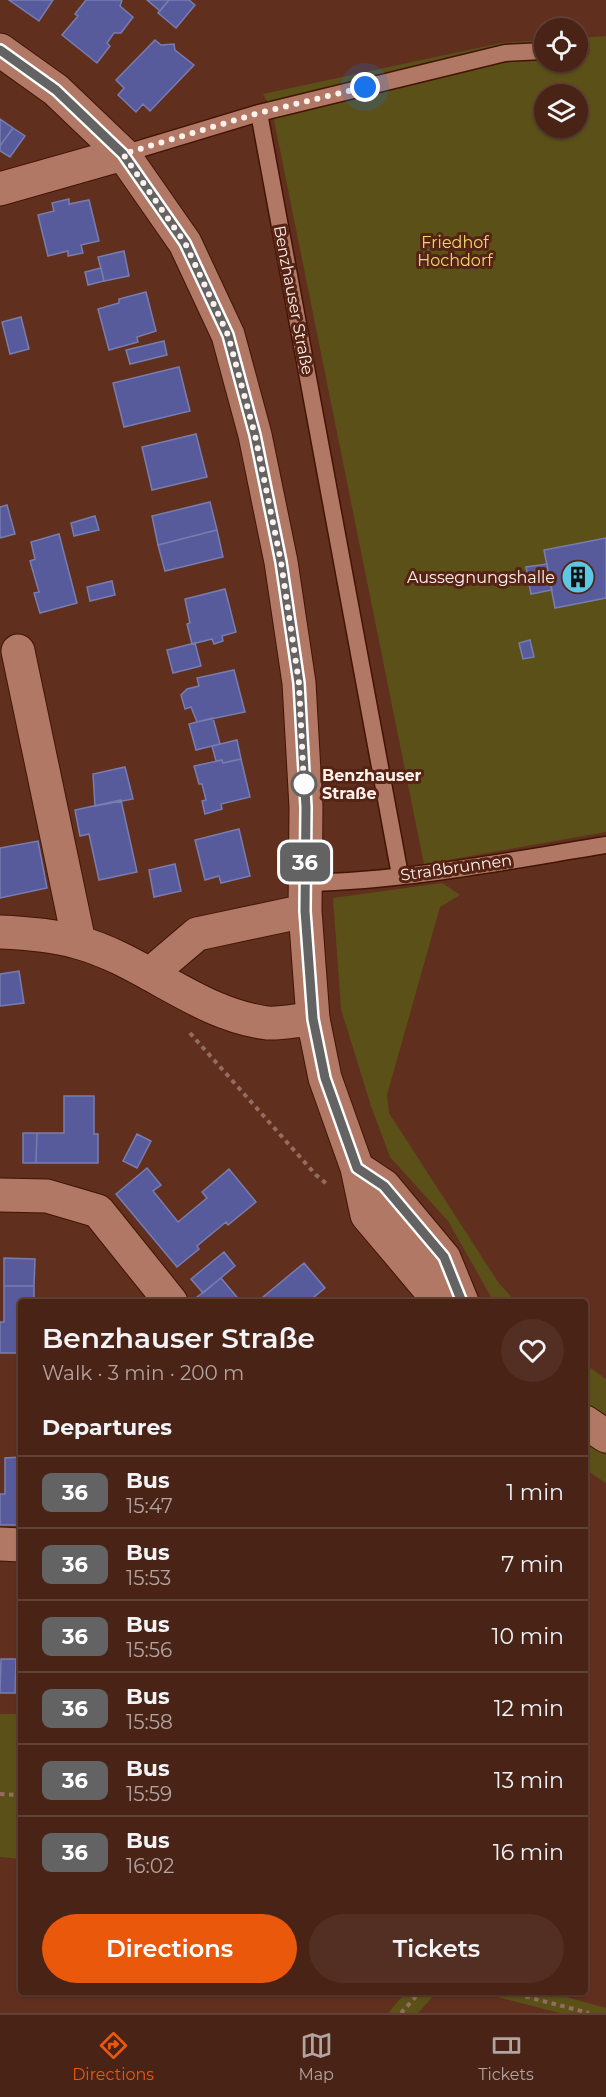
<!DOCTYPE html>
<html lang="en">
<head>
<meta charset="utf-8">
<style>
	body { margin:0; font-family:Montserrat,sans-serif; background:#532f23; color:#f1f3f6; height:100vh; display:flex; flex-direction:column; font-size:22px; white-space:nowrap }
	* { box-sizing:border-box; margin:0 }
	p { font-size:20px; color:#b1a4a1 }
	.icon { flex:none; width:33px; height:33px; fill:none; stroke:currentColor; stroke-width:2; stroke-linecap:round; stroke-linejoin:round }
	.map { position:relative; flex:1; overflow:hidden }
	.panel { position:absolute; left:18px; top:1299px; width:570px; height:696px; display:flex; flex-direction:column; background:#492316; border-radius:6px; box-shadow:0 2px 4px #0004,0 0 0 2px #614035 }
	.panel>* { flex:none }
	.badge { padding:0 12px; border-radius:9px; font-size:21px; line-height:39px }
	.controls { position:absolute; left:534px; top:18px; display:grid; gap:12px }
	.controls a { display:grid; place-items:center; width:54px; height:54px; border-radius:50%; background:#492316; box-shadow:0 2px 4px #0004,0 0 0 2px #614035; font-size:30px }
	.you { position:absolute; width:30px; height:30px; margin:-15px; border:4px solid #fff; border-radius:50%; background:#1a73e8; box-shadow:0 0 0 9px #1a73e833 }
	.map>.badge { position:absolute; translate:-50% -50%; box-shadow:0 0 0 3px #fff }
	h2 { padding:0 24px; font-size:22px; line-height:54px }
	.round { display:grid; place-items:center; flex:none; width:63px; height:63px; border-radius:32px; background:#532f23 }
	.head { display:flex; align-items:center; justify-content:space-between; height:102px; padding:0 24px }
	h1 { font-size:28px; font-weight:600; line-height:45px }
	.primary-button { display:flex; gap:12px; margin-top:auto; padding:12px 24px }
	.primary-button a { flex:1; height:69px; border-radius:36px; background:#ea580c; color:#fff; font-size:24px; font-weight:600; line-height:69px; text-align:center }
	.primary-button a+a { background:#532f23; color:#f1f3f6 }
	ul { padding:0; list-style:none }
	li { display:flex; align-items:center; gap:18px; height:72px; padding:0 24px; border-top:2px solid #614035 }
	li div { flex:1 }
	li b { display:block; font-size:22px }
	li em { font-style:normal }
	li .badge { min-width:66px; font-weight:700; text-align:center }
	.tab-bar { display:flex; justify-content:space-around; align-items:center; height:84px; border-top:2px solid #614035; background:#492316; font-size:16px; color:#b1a4a1 }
	.tab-bar a { display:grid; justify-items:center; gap:3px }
	.tab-bar .selected { color:#ea580c }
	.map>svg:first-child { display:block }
</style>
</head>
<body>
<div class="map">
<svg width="606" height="2013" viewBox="0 0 606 2013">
	<rect width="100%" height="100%" fill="#612f1e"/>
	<path fill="#5b5118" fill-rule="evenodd" d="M606 36V832L424 864 272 110 263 94 501 43 544 40V62H578V38ZM544 94H578V128H544Z
		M442 883 460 895 440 907 387 1095 389 1113 498 1282 516 1302H494L448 1221 390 1157 371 1106 341 1009 333 898Z
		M585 1364 606 1379V1483L585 1469Z
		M0 1714H21V1859L0 1857Z
		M406 1992H437L418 2013H388Z
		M478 1992H548L606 2008V2013H560Z"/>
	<path fill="#575b9c" stroke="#787db0" stroke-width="1.5" d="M9 0H53L39 21Z
		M86 0H122L120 6 133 17 121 33H114L107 43 110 46 97 63 62 35 78 16 75 14Z
		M147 0H169L160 11Z
		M169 0H189L195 5 176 28 158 13Z
		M155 40 161 45 174 44 175 50 194 65 150 111 143 104 136 112 118 95 124 88 116 80Z
		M0 119 13 128 0 146Z
		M13 128 25 136 10 157 0 151V146Z
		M69 199V204L89 200 99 241 81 245 83 253 68 256V251L48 256 38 215 54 211 52 203Z
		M124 251 129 276 104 281 98 257Z
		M101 268 104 281 88 285 85 272Z
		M146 292 156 331 137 337 138 342 109 350 98 309 119 303V299Z
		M21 317 29 349 10 354 2 322Z
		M164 341 167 355 130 364 126 350Z
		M179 367 190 411 124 427 113 383Z
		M196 434 207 477 152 490 142 447Z
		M210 502 217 530 158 545 152 516Z
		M7 505 15 534 0 538V507Z
		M95 516 99 530 74 536 71 523Z
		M217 530 223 557 165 571 158 545Z
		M59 534 77 603 40 613 34 593 39 592 30 561 35 559 31 542Z
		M606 538V598L555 608 544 550Z
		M547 564 552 590 531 594 526 567Z
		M112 581 115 595 90 601 87 587Z
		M225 589 236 632 222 636 223 641 214 644 212 639 192 644 187 624 190 623 185 599Z
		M530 640 534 657 523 659 519 643Z
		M195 643 201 666 173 673 167 650Z
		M234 670 245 712 197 722 191 707 185 709 181 695 187 689 199 686 197 678Z
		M213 718 220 744 196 750 189 724Z
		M237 740 241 759 223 763 222 760 216 761 212 746Z
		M241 759 250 797 221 804 222 809 205 814 202 801 206 800 202 784H199L194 766 222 760 223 763Z
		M125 767 133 799 95 806 93 774Z
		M121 800 137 872 99 880 89 834 80 836 75 810Z
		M239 829 250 876 221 883 219 876 205 880 195 840Z
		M38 841 47 888 0 898V848Z
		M175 864 181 891 154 897 149 870Z
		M19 971 24 1003 0 1006V974Z
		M64 1096H94V1134H98V1163H36L37 1133H64Z
		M23 1133H37L36 1163H23Z
		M137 1134 151 1141 137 1168 123 1161Z
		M147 1168 161 1185 153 1191 178 1222 207 1198 202 1192 229 1169 256 1202 228 1225 226 1222 197 1246 199 1249 177 1267 116 1194Z
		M224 1252 235 1266 203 1293 191 1279Z
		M4 1258 35 1259 34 1286H4Z
		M304 1263 325 1288 308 1302H257Z
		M221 1278 241 1302H201L197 1297Z
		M4 1286H34V1302H21V1353H0V1322H4Z
		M21 1457V1525H0V1494H5V1458Z
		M1 1659H16L15 1693H0Z
		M16 1659H21V1693H15Z"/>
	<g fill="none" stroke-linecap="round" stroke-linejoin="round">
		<defs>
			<path id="service" d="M578 50H580
				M259 113 400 875
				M123 154 259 113 505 53 544 51
				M305 883C406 881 507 861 606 845"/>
			<path id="minor" d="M0 50 56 90 123 154 185 243 228 335 255 435 281 562 299 683 306 807 305 911 313 1019
				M0 189 123 154
				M18 651 79 942
				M150 974 197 934 305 911
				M0 1195 47 1196 98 1211 171 1302
				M0 1544 21 1545"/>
			<path id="tertiary" d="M0 932C26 933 52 935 77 942 144 960 197 1014 267 1023 281 1024 298 1020 313 1019L325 1078 357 1168 367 1215 432 1292 447 1302
				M357 1168 384 1186 444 1258 462 1302
				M585 1422 606 1436"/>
		</defs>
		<use href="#service" stroke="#431404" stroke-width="19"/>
		<use href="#minor" stroke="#431404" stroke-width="35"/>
		<use href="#tertiary" stroke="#431404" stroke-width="35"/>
		<path stroke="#936d60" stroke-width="4" stroke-dasharray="4.5 4.5" stroke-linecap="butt" d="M190 1033 316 1175 328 1185
			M0 1794 21 1795
			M508 1992 589 2013
			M401 2013 420 1992"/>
		<use href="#service" stroke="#b17865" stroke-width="16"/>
		<use href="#minor" stroke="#b17865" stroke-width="33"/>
		<use href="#tertiary" stroke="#b17865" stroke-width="33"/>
	</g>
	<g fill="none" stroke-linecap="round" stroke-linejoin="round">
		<defs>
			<path id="line" d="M0 50 56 90 123 154 185 243 228 335 255 435 281 562 299 683 306 807 305 911 313 1019 325 1078 357 1168 384 1186 444 1257 462 1302"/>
		</defs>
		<use href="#line" stroke="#fff" stroke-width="14"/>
		<use href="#line" stroke="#646363" stroke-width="9"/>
		<path stroke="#fff2ed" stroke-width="6" stroke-dasharray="0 10.8" d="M304 784V787L299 683 281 562 255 435 228 335 185 243 123 154 259 113 365 87"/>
	</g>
	<defs>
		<symbol id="building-disc" viewBox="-11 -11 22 22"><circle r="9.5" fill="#5bc8e6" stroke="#552414"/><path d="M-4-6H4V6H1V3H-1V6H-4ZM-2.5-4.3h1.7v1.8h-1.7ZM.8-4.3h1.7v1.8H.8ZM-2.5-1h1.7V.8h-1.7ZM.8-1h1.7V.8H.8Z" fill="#111"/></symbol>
	</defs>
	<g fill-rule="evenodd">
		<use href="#building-disc" x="559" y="558" width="38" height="38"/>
	</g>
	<circle fill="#fff" stroke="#646363" stroke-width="3" cx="304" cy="784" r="12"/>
	<g text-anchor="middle" stroke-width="6" stroke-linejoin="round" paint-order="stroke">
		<g font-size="16" fill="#eeda6c" stroke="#552414">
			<text x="455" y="248">Friedhof<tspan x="455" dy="18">Hochdorf</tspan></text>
		</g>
		<g font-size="16" fill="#fff2ed" stroke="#552414">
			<text transform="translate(294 300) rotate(79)" y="6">Benzhauser Straße</text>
			<text transform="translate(456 867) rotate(-8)" y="6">Straßbrunnen</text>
		</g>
		<g font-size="16" fill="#fff2ed" stroke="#552414" text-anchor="end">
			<text x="555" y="583">Aussegnungshalle</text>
		</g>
		<g font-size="16" font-weight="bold" fill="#fff2ed" stroke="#552414" text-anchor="start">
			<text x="322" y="781">Benzhauser<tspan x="322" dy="18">Straße</tspan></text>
		</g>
	</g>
</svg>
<div class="controls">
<a><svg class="icon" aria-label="locate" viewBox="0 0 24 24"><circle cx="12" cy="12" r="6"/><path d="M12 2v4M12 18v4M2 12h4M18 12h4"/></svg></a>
<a><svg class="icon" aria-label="layers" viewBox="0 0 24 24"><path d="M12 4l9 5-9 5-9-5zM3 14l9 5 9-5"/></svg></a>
</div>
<div class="you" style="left:365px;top:87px"></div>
<b class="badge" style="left:305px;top:862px;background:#646363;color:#fff">36</b>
<section class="panel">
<div class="head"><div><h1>Benzhauser Straße</h1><p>Walk · 3 min · 200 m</p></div><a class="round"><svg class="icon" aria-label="heart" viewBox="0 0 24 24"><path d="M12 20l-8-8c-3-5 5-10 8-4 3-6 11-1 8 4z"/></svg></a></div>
<h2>Departures</h2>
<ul>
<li><span class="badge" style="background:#646363;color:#fff">36</span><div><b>Bus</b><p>15:47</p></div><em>1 min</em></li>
<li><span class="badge" style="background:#646363;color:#fff">36</span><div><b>Bus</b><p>15:53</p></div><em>7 min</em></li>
<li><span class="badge" style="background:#646363;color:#fff">36</span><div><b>Bus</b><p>15:56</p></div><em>10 min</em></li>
<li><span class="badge" style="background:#646363;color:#fff">36</span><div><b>Bus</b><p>15:58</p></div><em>12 min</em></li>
<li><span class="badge" style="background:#646363;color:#fff">36</span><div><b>Bus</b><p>15:59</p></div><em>13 min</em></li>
<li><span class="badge" style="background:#646363;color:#fff">36</span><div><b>Bus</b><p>16:02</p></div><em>16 min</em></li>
</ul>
<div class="primary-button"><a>Directions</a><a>Tickets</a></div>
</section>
</div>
<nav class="tab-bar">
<a class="selected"><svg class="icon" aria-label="directions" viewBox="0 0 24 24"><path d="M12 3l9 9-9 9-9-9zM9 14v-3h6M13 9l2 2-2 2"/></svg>Directions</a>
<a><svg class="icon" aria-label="map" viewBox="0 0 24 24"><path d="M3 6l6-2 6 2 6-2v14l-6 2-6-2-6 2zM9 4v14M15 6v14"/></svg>Map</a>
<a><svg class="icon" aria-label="tickets" viewBox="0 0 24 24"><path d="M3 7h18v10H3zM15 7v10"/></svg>Tickets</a>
</nav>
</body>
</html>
